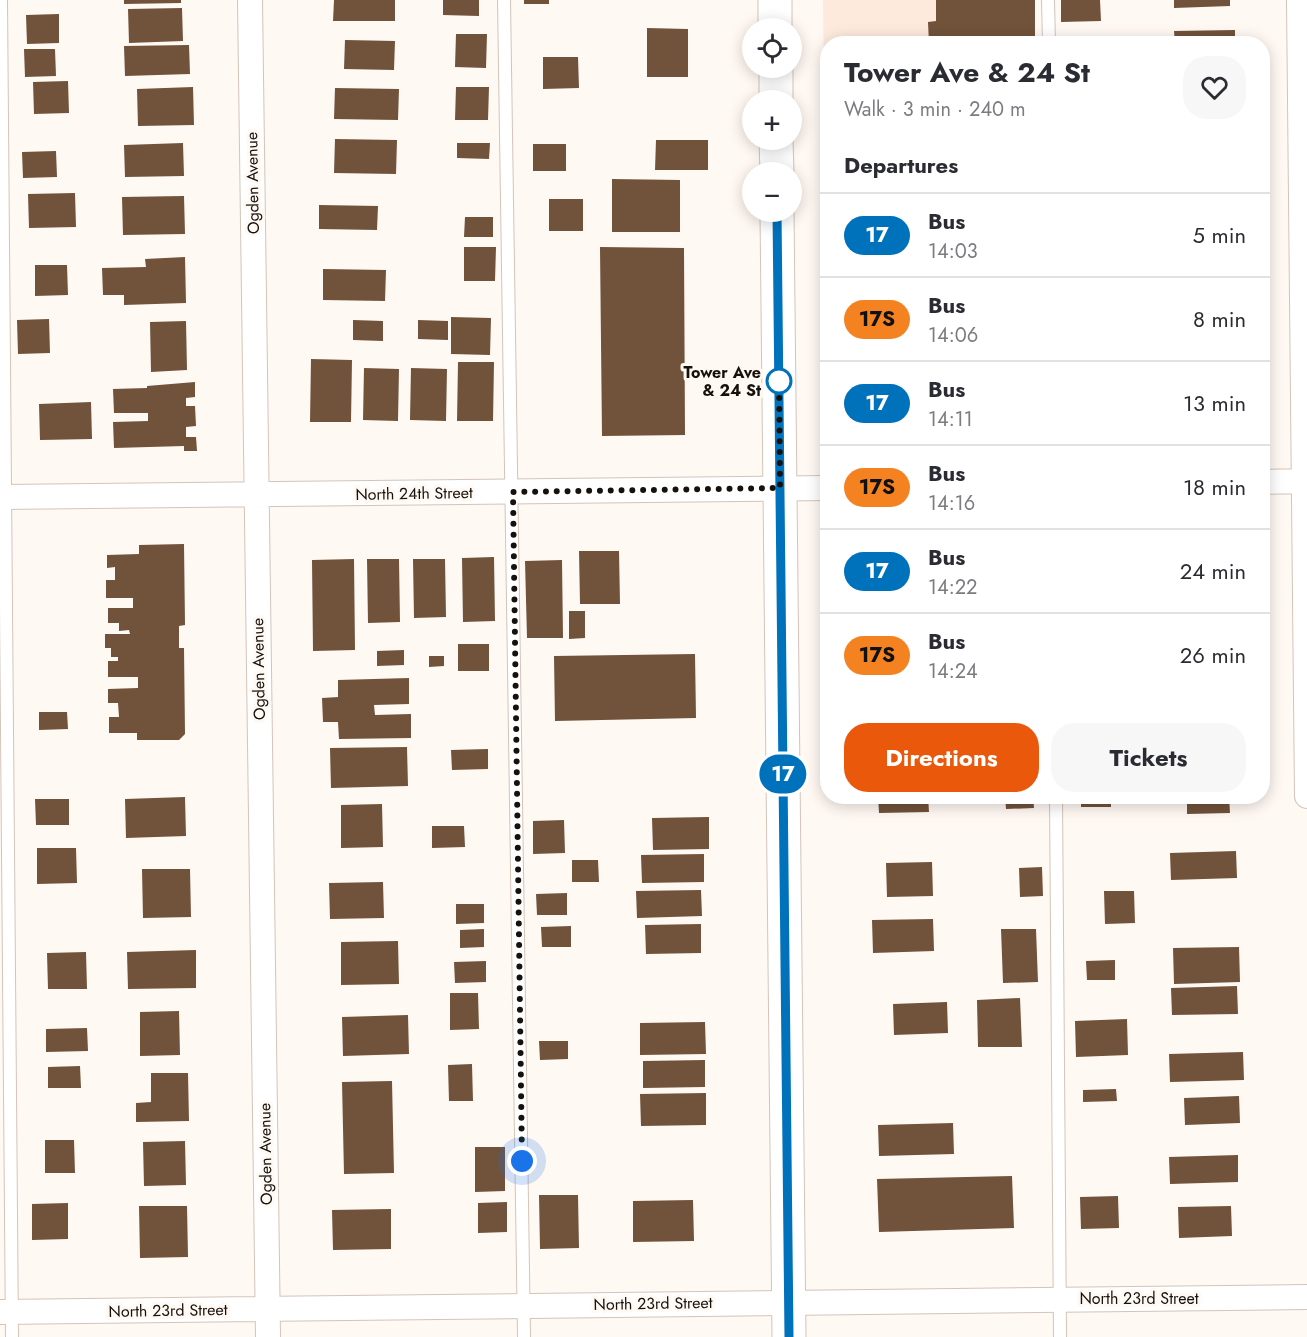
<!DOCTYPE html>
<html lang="en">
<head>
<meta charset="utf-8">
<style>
	body { margin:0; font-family:Jost,sans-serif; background:#f7f7f7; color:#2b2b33; height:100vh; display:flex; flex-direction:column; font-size:22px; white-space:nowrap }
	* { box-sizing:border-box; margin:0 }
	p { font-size:20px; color:#7c7c81 }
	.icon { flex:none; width:33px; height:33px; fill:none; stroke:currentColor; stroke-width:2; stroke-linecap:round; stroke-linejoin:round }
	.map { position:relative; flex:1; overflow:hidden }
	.sheet { position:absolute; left:820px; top:36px; width:450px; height:768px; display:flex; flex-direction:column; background:#fff; border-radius:24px; box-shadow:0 3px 15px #0003 }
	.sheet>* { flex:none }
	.badge { padding:0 12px; border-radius:20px; font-size:21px; line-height:39px }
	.controls { position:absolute; left:742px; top:18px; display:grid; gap:12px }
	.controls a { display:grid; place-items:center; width:60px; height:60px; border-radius:50%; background:#fff; box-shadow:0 3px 15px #0003; font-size:30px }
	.you { position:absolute; width:30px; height:30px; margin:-15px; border:4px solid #fff; border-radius:50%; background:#1a73e8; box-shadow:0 0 0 9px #1a73e833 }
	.map>.badge { position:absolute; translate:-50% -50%; box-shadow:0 0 0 3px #fff }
	h2 { padding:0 24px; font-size:22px; line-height:54px }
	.round { display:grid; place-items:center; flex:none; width:63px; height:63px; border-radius:24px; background:#f7f7f7 }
	.headline { display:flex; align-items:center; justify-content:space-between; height:102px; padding:0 24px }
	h1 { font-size:28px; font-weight:700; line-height:45px }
	.primary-button { display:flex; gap:12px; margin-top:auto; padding:12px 24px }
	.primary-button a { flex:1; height:69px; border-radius:24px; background:#ea580c; color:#fff; font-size:24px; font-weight:700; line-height:69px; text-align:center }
	.primary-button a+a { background:#f7f7f7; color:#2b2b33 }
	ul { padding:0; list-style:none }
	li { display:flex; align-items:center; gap:18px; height:84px; padding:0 24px; border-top:2px solid #e1e1e2 }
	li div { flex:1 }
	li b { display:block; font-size:22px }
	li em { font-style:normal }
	li .badge { min-width:66px; font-weight:700; text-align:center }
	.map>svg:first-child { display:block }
</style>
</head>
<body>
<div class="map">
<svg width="1307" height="1337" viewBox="0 0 1307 1337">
	<rect width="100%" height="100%" fill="#fff8f3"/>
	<path fill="#fdeadd" d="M823 0H1035V43L828 44V405Z"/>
	<path fill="#71523a" d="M124 0H181V3L124 4Z
		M334 0H395V21H333Z
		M443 0H479V16L443 15Z
		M524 0H549V4H524Z
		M936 0H1035V44H929L928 22 936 21Z
		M1061 0H1100L1101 21 1061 22Z
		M1174 0H1230V6L1174 8Z
		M182 8 183 41 129 43 128 9Z
		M59 14V43L27 44 26 15Z
		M647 28 688 29V77H647Z
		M1235 30V44H1175L1174 31Z
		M456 34H487L486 68 455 67Z
		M345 40 395 41 394 70 344 69Z
		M189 45 190 74 125 76 124 46Z
		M24 49H55L56 76 25 77Z
		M543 57H578L579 88 543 89Z
		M68 81 69 113 34 114 33 82Z
		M193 87 194 125 138 126 137 89Z
		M456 87H489L488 120H455Z
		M335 88 399 89 398 120 334 119Z
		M335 139 397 140 396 174 334 173Z
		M656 140H708V170H655Z
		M183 143 184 176 125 177 124 145Z
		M457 143H490L489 159 457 158Z
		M533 144H566V171H533Z
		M56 151 57 177 23 178 22 152Z
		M612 179 680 180V232H612Z
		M75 193 76 227 29 228 28 194Z
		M184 196 185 234 123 235 122 197Z
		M549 199H583V231H549Z
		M319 205 378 206 377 230 319 229Z
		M465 217H493V237H464Z
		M464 247H496L495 281H464Z
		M600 247 684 248 685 435 602 436Z
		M185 257 186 303 124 305V295H103L102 268 146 267 145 259Z
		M35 265H67L68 295 35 296Z
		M323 269 386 270 385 301 323 300Z
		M451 317 491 318 490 355 451 354Z
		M49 319 50 353 18 354 17 320Z
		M353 320 383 321V341L353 340Z
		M418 320 448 321V340L418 339Z
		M186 321 187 370 151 372 150 322Z
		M311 359 352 360 351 422H310Z
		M458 362H494L493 421H457Z
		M364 368 399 369 398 421 363 420Z
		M411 368 447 369 446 421 410 420Z
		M195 382V397L186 398V406H195L196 426 186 427V437H196L197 451H184V446L114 448 113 422 148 421V413H114L113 389 147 388V386Z
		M91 402 92 439 40 440 39 404Z
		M184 544 185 625 179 626V648H184L185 734 179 740H137V733H109V717H119L118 703H108V689L138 688V677H108V661H118V657H111V648H105V634H130L129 630 119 631V623H108V608H133V598H106V580H115V567L107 568V555L139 554V545Z
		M579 551H619L620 604H580Z
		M494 557 495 621 463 622 462 558Z
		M354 559 355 650 313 651 312 560Z
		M367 559H399L400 622 368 623Z
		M413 559H445L446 617 414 618Z
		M562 560 563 638H527L525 561Z
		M569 611H585V638L569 639Z
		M458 644H489V671H458Z
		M404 650V665L377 666V651Z
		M695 654 696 718 555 721 554 656Z
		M429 656H444V666L429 667Z
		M409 678V704L374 705 375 715 411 714V738L339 739 338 722H323L322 698 338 697V680Z
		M39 712H67L68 729 39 730Z
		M407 747 408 786 331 788 330 748Z
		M488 749V769L452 770 451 750Z
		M878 796H928L929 812 879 813Z
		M1005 796H1033L1034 808 1006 809Z
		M1081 796H1111V807H1081Z
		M1187 796H1229L1230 813 1187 814Z
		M185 797 186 836 126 838 125 799Z
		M35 799H69V825H36Z
		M382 804 383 847 341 848V805Z
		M709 817V849L653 850 652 818Z
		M564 820 565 853 533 854V821Z
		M432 826H464L465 847 432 848Z
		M37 848H76L77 883 37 884Z
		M1236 851 1237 878 1171 880 1170 853Z
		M704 854V882L642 883 641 855Z
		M572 860H598L599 882H572Z
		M932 862 933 896 887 897 886 863Z
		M1042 867 1043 896 1020 897 1019 868Z
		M142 869H190L191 917 143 918Z
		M383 882 384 918 330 919 329 883Z
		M701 890 702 916 637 918 636 891Z
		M1104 891H1134L1135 923 1105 924Z
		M567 893V915H537L536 894Z
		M456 904H484V923L456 924Z
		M933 919 934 951 873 953 872 920Z
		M701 924V953L646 954 645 925Z
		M571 926V947H542L541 927Z
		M484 929V947L460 948V930Z
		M1001 929H1036L1038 982 1003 983Z
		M398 941 399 984 341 985V942Z
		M1239 947 1240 982 1174 984 1173 948Z
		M196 950V988L128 989 127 952Z
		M86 952 87 989H48L47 953Z
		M1115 960V980H1087L1086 961Z
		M486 961V982L455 983 454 962Z
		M1237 986 1238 1014 1172 1015 1171 988Z
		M450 993H478L479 1029 450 1030Z
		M1020 998 1022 1047H978L977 1000Z
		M947 1002 948 1033 894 1035 893 1004Z
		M179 1011 180 1055 140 1056V1012Z
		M408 1015 409 1054 343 1056 342 1017Z
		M1127 1019 1128 1055 1076 1057 1075 1021Z
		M705 1022 706 1054 640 1055V1023Z
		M87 1028 88 1051 46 1052V1029Z
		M539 1041H568V1059L540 1060Z
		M1243 1052 1244 1080 1170 1082 1169 1054Z
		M705 1060V1087L643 1088V1061Z
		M472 1064 473 1101H449L448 1065Z
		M80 1066 81 1088H48V1067Z
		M151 1073H188L189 1121 136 1122V1103L151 1102Z
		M392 1081 394 1173 344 1174 342 1082Z
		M1116 1089 1117 1101 1083 1102V1090Z
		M706 1093V1125L641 1126 640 1094Z
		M1239 1096 1240 1123 1185 1125 1184 1098Z
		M953 1123 954 1154 879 1156 878 1125Z
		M45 1140H74L75 1173H45Z
		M185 1141 186 1185 144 1186 143 1142Z
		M475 1147H505V1191L475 1192Z
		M1238 1155V1182L1170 1184 1169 1157Z
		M1012 1176 1014 1228 879 1232 877 1179Z
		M539 1195H578L579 1248 540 1249Z
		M1118 1196 1119 1228 1081 1229 1080 1197Z
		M693 1200 694 1241 633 1242V1201Z
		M507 1202V1232L478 1233V1203Z
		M68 1203V1239L32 1240V1204Z
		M139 1206H187L188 1257 140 1258Z
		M1231 1206 1232 1236 1179 1238 1178 1207Z
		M391 1209V1249L333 1250 332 1210Z"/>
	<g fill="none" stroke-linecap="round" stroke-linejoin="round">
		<defs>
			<path id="lane" d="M1 0 12 1337
				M504 0 524 1337
				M1048 0 1049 44
				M1056 796 1060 1337"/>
			<path id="street" d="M250 0 268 1337
				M1299 0 1307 796
				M1263 482 1307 481
				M0 497 828 488
				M0 1312 1307 1297"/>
			<path id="primary" d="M775 0V28
				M776 68V100
				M776 140 777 172
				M777 212 789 1337"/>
		</defs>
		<use href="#lane" stroke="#d4c4b9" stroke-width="14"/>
		<use href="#street" stroke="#d4c4b9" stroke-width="26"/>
		<use href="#primary" stroke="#d4c4b9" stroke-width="35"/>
		<use href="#lane" stroke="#fff" stroke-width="12"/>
		<use href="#street" stroke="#fff" stroke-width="24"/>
		<use href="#primary" stroke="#fff" stroke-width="33"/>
	</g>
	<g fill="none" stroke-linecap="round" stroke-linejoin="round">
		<defs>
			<path id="line" d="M777 212 789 1337"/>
		</defs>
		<use href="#line" stroke="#fff" stroke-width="14"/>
		<use href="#line" stroke="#0072bc" stroke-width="9"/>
		<path stroke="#16110d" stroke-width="6" stroke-dasharray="0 10.8" d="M522 1161 513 492 780 488 779 373V381"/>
	</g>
	<circle fill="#fff" stroke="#0072bc" stroke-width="3" cx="779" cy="381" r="12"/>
	<g text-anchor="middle" stroke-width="6" stroke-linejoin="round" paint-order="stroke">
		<g font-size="16" fill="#16110d" stroke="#fff8f3">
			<text transform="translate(252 183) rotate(-91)" y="6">Ogden Avenue</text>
			<text transform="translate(414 493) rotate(-1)" y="6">North 24th Street</text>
			<text transform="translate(258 669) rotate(-91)" y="6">Ogden Avenue</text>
			<text transform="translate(265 1154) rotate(-91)" y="6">Ogden Avenue</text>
			<text x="1139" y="1304">North 23rd Street</text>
			<text transform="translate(653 1303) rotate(-1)" y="6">North 23rd Street</text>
			<text transform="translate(168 1310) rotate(-1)" y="6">North 23rd Street</text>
		</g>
		<g font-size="16" font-weight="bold" fill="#16110d" stroke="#fff8f3" text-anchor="end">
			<text x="761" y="378">Tower Ave<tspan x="761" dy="18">&amp; 24 St</tspan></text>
		</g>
	</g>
</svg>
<div class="controls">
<a><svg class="icon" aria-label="locate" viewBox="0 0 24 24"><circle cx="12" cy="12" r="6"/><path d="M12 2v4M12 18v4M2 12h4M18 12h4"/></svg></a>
<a>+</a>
<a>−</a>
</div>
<div class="you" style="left:522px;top:1161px"></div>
<b class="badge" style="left:783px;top:774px;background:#0072bc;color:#fff">17</b>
<section class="sheet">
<div class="headline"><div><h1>Tower Ave &amp; 24 St</h1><p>Walk · 3 min · 240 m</p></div><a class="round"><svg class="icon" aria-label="heart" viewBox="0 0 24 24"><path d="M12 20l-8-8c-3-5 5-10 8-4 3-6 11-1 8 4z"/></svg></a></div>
<h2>Departures</h2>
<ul>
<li><span class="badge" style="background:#0072bc;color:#fff">17</span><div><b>Bus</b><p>14:03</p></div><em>5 min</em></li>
<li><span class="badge" style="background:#f58220;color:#111">17S</span><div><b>Bus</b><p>14:06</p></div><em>8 min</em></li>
<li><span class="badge" style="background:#0072bc;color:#fff">17</span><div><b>Bus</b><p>14:11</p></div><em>13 min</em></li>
<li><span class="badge" style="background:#f58220;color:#111">17S</span><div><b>Bus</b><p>14:16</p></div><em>18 min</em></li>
<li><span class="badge" style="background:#0072bc;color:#fff">17</span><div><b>Bus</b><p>14:22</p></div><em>24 min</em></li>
<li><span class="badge" style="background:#f58220;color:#111">17S</span><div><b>Bus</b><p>14:24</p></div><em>26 min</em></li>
</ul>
<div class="primary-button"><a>Directions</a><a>Tickets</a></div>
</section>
</div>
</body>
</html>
